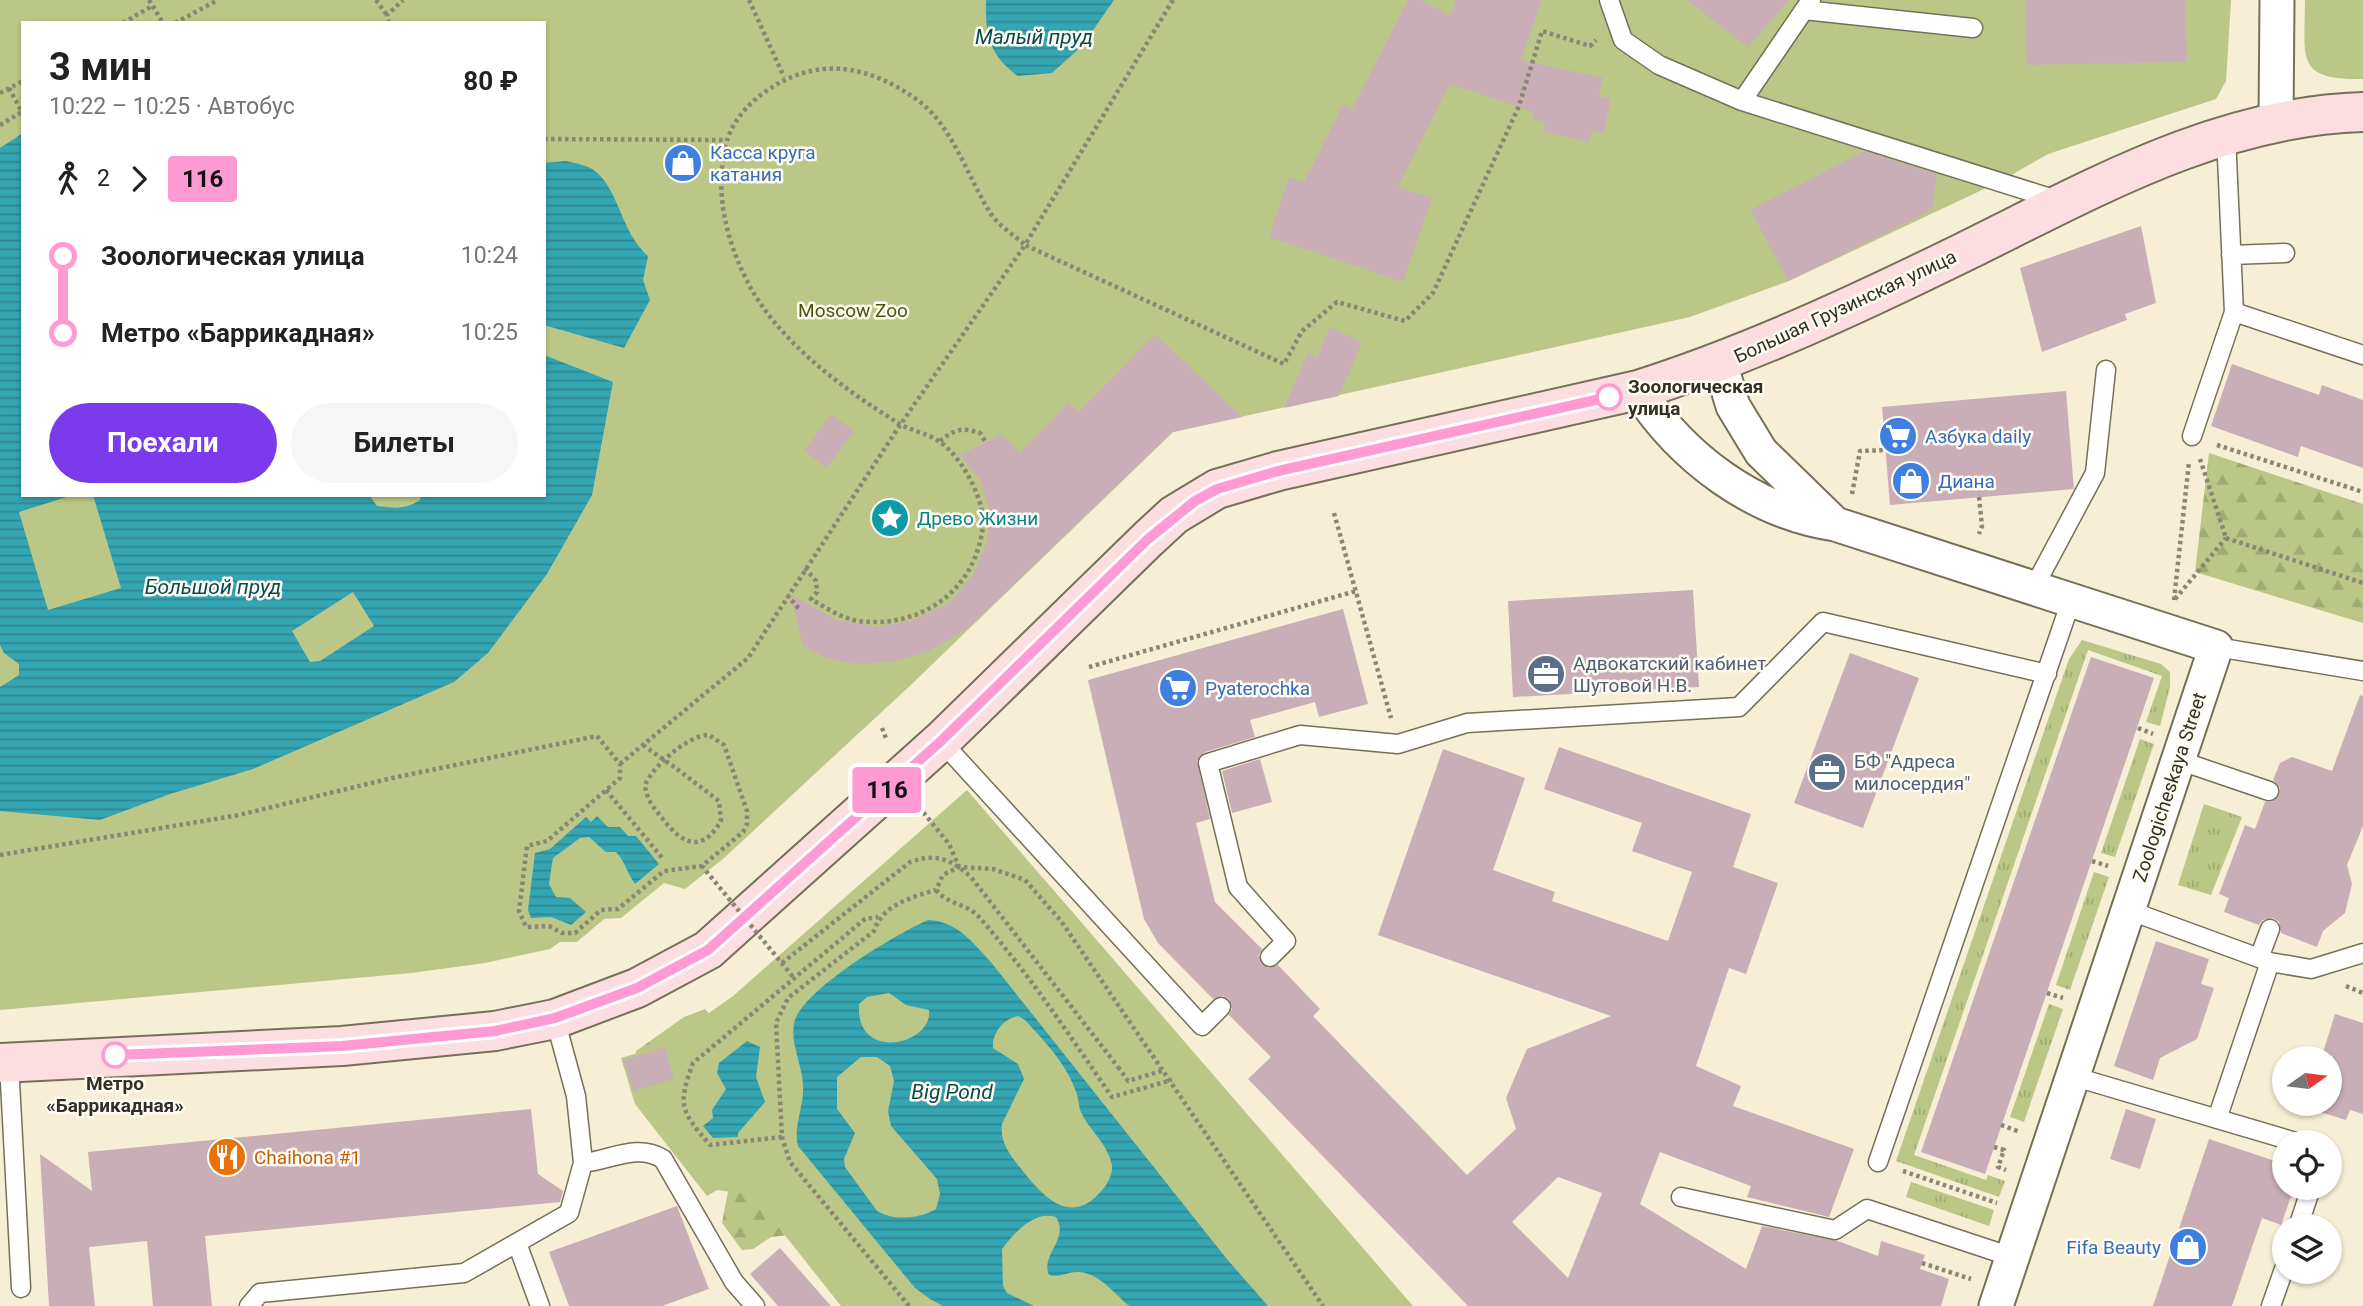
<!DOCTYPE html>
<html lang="ru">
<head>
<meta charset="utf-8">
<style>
	body { margin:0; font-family:Roboto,sans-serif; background:#f6f6f6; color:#222; height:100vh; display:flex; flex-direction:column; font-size:26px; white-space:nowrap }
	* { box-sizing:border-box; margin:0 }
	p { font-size:23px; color:#767676 }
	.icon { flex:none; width:38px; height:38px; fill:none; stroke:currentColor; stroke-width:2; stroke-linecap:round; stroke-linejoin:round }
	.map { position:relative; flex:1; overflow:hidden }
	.details { position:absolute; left:21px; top:21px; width:525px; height:476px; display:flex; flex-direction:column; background:#fff; border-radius:0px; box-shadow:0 2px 5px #0004 }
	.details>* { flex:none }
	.badge { padding:0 14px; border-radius:5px; font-size:24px; line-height:46px }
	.needle { width:46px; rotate:76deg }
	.controls { position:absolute; left:2272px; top:1046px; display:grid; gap:14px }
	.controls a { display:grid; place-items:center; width:70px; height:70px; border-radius:50%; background:#fff; box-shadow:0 2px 5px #0004; font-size:35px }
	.map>.badge { position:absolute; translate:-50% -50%; box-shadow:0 0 0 4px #fff }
	.legs { display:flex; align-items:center; gap:10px; height:77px; padding:0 28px; font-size:23px }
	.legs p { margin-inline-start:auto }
	.summary { display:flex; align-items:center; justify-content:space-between; height:119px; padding:0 28px }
	h1 { font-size:38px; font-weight:700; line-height:52px }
	.primary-button { display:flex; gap:14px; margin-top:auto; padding:14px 28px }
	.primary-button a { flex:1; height:80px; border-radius:42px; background:#7c3aed; color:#fff; font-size:28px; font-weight:700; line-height:80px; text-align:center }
	.primary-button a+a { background:#f6f6f6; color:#222 }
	ul { padding:0 28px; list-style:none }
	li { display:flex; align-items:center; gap:24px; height:77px; font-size:26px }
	li i { display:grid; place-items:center; width:10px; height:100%; margin:0 9px; background:currentColor }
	li i::after { content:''; width:18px; height:18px; margin:-9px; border:5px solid; border-radius:50%; background:#fff }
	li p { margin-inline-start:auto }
	li:first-child i { background:linear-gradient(#0000 50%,currentColor 0) }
	li:last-child i { background:linear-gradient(currentColor 50%,#0000 0) }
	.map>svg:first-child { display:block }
</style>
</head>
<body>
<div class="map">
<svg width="2363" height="1306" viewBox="0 0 2363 1306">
	<defs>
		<pattern id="grass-tufts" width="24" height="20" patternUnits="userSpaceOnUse" patternTransform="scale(1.75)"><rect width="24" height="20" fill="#bac786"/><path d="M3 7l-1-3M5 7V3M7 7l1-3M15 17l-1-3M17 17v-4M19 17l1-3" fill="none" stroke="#a0ab74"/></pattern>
		<pattern id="forest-firs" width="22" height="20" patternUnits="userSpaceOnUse" patternTransform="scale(1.75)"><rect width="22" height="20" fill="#bac786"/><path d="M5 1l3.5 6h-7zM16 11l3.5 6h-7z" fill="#a0ab74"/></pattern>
		<pattern id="water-rules" width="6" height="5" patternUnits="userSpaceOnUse" patternTransform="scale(1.75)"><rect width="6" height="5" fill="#34a5b2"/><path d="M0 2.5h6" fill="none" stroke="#2d8791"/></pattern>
	</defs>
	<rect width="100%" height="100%" fill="#f6eed5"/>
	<path fill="url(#grass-tufts)" d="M2082 640 2161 664 2170 672V687L2160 726 2146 722 2162 676 2088 650 1914 1155 1986 1180 1988 1175 2005 1181 1999 1197 1896 1161 2069 659Z
		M2140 739 2154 744 2115 857 2101 853Z
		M2204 804 2242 817 2211 895 2178 885Z
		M2094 872 2109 877 2070 990 2056 985Z
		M2049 1004 2063 1009 2024 1122 2010 1117Z
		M1911 1182 1994 1210 1989 1226 1906 1197Z"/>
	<path fill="url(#forest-firs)" d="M2209 453 2363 504V623L2195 572Z
		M705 1009 720 1026 635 1063 636 1051 684 1017Z
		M726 1151 799 1234 771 1237 753 1249 742 1250 722 1223 728 1191Z"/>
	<path fill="#bac786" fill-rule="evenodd" d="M0 0H2231L2226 81 2216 99 2048 154 2001 181 1789 281 1690 317 1173 432 914 682 724 858 685 889 664 883 621 918 604 919 577 942H560L550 949 485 963 411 973 0 1010ZM23 23H544V495H23Z
		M2305 0H2363V79C2294 80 2305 58 2305 0Z
		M967 790 1413 1306H841L753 1195 717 1190 707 1196 635 1104 621 1058 664 1045 733 996Z"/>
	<path fill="url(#water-rules)" fill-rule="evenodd" d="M986 0H1114L1082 46 1052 73 1018 76C989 55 985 34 986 0Z
		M23 133V495H73L19 512 48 610 121 588 93 495H369L377 506C394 508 405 510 420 500L421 495H544V355L613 382 592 495 547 574 488 653 454 682 253 769 170 794 100 820 0 811V687L19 675V664L4 653 0 645V148ZM353 592 374 626 320 661 310 662 292 631Z
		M566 161C574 163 586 165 592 169 619 186 620 232 648 256L643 280 650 300 624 348 544 325V163Z
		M597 816 608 827H620L628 836H636L659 864 635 884C627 873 625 861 616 852H606L589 837 580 838 553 858 549 884 556 897 570 898 586 912 571 925 551 917 531 918 528 910 535 853 550 849 586 817 591 822Z
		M928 920C957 921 972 942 990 961L1226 1258 1268 1306H1129C1115 1294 1097 1271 1077 1272 1067 1272 1060 1278 1049 1275 1040 1254 1070 1240 1056 1217 1034 1210 1014 1233 1002 1249L1003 1286 1007 1293 1034 1306H943L930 1299 915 1288 798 1146C793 1126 804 1107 803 1087 803 1066 790 1044 794 1024 799 991 898 933 928 920ZM889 993 906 1005 929 1010C934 1044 855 1064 859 1004L867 997ZM1018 1016 1025 1020C1044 1041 1065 1062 1075 1089 1079 1097 1078 1107 1082 1114 1092 1133 1107 1143 1112 1165 1113 1173 1108 1183 1103 1189 1074 1225 1048 1202 1026 1175 1014 1160 999 1144 1002 1124L1024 1079 1018 1064 993 1048C992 1033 1003 1019 1018 1016ZM861 1057H877L890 1066 894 1081 888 1111 891 1126 937 1179 940 1194 936 1209C919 1219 894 1221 877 1211L845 1167 844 1159 855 1133 837 1109V1077Z
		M747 1041 760 1047 756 1077 765 1102 738 1133V1137L713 1138 703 1126 713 1118 712 1110 726 1089 717 1073 719 1063Z"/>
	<path fill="#c9aeb7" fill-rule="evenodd" d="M1408 0H1420L1451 15 1456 0H1542L1521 60 1603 78 1599 96 1611 99 1603 134 1592 131 1589 142 1543 132 1545 122 1532 119 1534 112 1450 84 1398 187 1432 198 1403 282 1269 237 1289 177 1304 182 1343 104 1352 109Z
		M1687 0H1789L1748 47Z
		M2025 0H2185L2187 62 2027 65Z
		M1865 151 1937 174 1932 210 1788 281 1750 210Z
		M2141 226 2156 303 2125 314 2127 320 2042 352 2020 268Z
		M1330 327 1362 342 1339 396 1284 408 1308 353 1317 357Z
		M1155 334 1242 417 1173 432 968 628 930 651 895 661 858 664 826 658 803 646 791 595 837 620 878 627 917 619 951 602 974 573 987 542 990 512 981 481 960 455 1002 434 1019 453 1068 403 1079 412Z
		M2232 364 2319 395 2322 385 2363 400V468L2301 446 2298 457 2211 426Z
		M2066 391 2074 489 1890 505 1882 407Z
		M831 414 854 431 827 468 804 451Z
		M1693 590 1699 687 1513 697 1508 601Z
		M1343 609 1368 704 1319 717 1315 702 1250 720 1255 737 1205 752 1197 761 1210 819 1196 823 1215 902 1262 949 1259 955 1262 964 1268 968 1278 965 1320 1009 1313 1016 1467 1175 1516 1129 1506 1098 1527 1049 1611 1016 1378 935 1443 749 1525 778 1493 870 1555 892 1552 901 1668 941 1692 872 1632 851 1642 823 1544 789 1559 747 1751 814 1733 867 1778 883 1746 974 1729 968 1696 1066 1741 1086 1733 1106 1854 1149 1829 1217 1747 1197 1751 1186 1660 1152 1640 1204 1746 1269 1762 1226 1838 1241 1878 1256 1881 1241 1925 1255 1920 1269 1949 1279 1941 1306H1468L1248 1079 1271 1057 1229 1015 1232 1009 1229 999 1223 996 1213 999 1158 943 1144 919 1088 680ZM1558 1177 1602 1193 1568 1278 1512 1222Z
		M1850 653 1919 678 1863 828 1794 803Z
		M2091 657 2154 678 1985 1174 1921 1152Z
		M2360 695 2363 696V826L2347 865 2352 884 2345 913 2323 931 2317 947 2281 933 2279 922 2273 918 2263 920 2259 925 2224 912 2229 898 2219 894 2245 825 2255 829 2265 802H2272L2279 795 2280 788 2273 780 2280 763 2292 757 2332 771Z
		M1260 759 1272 802 1232 813 1222 771Z
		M2156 941 2209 959 2201 984 2214 988 2197 1039 2160 1058 2153 1080 2114 1066Z
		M2335 1014 2363 1023V1114L2350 1110 2346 1120 2317 1111 2318 1104H2329L2332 1059H2321Z
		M665 1047 674 1079 633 1091 624 1060Z
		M531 1109 538 1174 563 1191 560 1202 205 1236 212 1306H153L147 1241 89 1247 95 1306H49L40 1154 92 1191 88 1152Z
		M2126 1109 2156 1119 2140 1169 2110 1159Z
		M2209 1139 2284 1164V1188H2294L2281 1225 2262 1218 2232 1306H2153Z
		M677 1206 709 1289 662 1306H569L549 1252Z
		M780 1248 831 1306H778L750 1274Z"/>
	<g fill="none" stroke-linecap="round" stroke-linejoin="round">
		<defs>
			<path id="lane" d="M1609 0 1623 40 1659 65 1742 101 2060 201
				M1804 10 1973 28
				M1742 101 1811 0
				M2231 255 2285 253
				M2234 312 2363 355
				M2192 436 2234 312 2226 136
				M2033 589 2095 473 2106 370
				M2216 647 2363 671
				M941 741 1202 1026 1221 1007
				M2178 760 2269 791
				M2128 910 2270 962 2311 969 2363 953
				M1270 957 1286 941 1238 887 1208 763 1300 735 1398 744 1467 723 1739 707 1823 622 2047 674
				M2259 958 2270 929
				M555 1019 576 1096 583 1163C611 1160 637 1143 663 1159L734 1282 755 1306
				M9 1063 21 1288
				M2072 1076 2299 1143
				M2217 1119 2270 962
				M1878 1162 2071 601
				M1681 1197 1835 1230 1867 1209 2012 1257
				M2298 1227 2311 1188
				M517 1243 540 1306
				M249 1306 260 1293 464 1273 569 1213 583 1163
				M2271 1306 2284 1269"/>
			<path id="street" d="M2276 121 2277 0
				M1720 363 1733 406 1761 452 1835 524
				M1638 390C1682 458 1754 512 1835 524L2216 647 1996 1306"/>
			<path id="secondary" d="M0 1063 342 1046 495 1031 555 1019 637 988 708 950 941 741 1148 539 1174 515 1217 489 1278 471 1638 390C1751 354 1860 303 1966 251 2092 189 2219 116 2363 112"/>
		</defs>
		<use href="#lane" stroke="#767059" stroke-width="21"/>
		<use href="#street" stroke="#767059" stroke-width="37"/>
		<use href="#secondary" stroke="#767059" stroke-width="42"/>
		<path stroke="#8b8574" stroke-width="4.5" stroke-dasharray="3.5 3.5" stroke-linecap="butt" d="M149 0 163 23
			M376 0 387 15
			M749 0 784 77
			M1173 0 1025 245 1284 364 1302 331 1337 302 1405 321 1433 293 1519 106 1542 31 1590 46 1596 40
			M123 23 152 6
			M175 23 218 0
			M389 23 387 15 403 0
			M9 88 22 112
			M0 93 23 81
			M0 125 22 112
			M544 139 726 140
			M940 441C955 429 962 427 980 433L986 443
			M2217 445 2363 492
			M2200 459 2226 538
			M1852 494 1860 451 1886 450
			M1979 497 1982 526 1979 534
			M1334 513 1391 718
			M2226 538 2363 583
			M787 595 800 610
			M2175 599 2226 538
			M2174 600 2189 462
			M1089 667 1356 591
			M882 728 887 741
			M2138 728 2153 734
			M643 745 677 769
			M620 764 748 658 900 425 1025 245C1014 235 999 226 991 214 967 177 953 125 916 99 865 63 814 56 762 94 746 106 731 124 726 144 714 191 726 240 748 283 779 342 842 388 898 423 911 431 928 433 940 442 958 455 974 481 981 507 985 523 982 537 977 552 960 602 909 628 858 621 841 618 826 608 811 599L817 592 816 581 805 568
			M606 790 664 860
			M919 807 949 844 959 867
			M0 855 239 815 392 778 597 736 620 764V778L547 841 527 846 519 911 526 927 549 926 562 933H575L601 910 618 909 664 871 702 866
			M2092 861 2108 866
			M936 890C948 905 967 903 980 918 1029 974 1070 1036 1112 1097L1172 1080
			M2346 986 2363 993
			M2047 993 2063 998
			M1118 1067 1128 1081 1165 1070
			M2001 1125 2020 1132
			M782 1137 710 1145C681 1111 677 1106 693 1063L865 919 878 917
			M1994 1147 2004 1150 1998 1167 2006 1170
			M1903 1171 1997 1203
			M1922 1263 1971 1279
			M909 1306 790 1162 782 1137 776 1023 788 998 874 931C882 905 912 897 936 890L943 875 959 867 993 869 1025 880 1061 921 1323 1306"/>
		<use href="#lane" stroke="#fff" stroke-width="18"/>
		<use href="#street" stroke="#fff" stroke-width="33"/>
		<use href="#secondary" stroke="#fcdde0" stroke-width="38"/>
		<path stroke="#8b8574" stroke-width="4.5" stroke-dasharray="3.5 3.5" stroke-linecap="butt" d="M677 769 719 801 721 821C701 855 681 843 662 818 654 808 646 799 645 785 653 766 688 735 709 735L724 745 747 811V824L743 832 702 866 794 978
			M782 963 910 862C936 853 951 859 971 877L1118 1067"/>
	</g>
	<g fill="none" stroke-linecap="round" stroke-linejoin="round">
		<defs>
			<path id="line-1" d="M115 1055 342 1046 495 1031 555 1018 637 988 708 950 941 741 1148 539 1195 501 1217 489 1278 471 1609 397"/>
		</defs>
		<use href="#line-1" stroke="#fff" stroke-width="16"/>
		<use href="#line-1" stroke="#ff9ad2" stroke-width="10"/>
	</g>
	<defs>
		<symbol id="shop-disc" viewBox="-11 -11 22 22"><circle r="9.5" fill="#3f7fe0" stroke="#fefcf2"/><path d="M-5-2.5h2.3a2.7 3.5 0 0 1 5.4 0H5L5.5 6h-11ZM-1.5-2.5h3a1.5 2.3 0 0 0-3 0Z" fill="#fff"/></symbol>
		<symbol id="supermarket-disc" viewBox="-11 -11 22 22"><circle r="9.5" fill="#3f7fe0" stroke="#fefcf2"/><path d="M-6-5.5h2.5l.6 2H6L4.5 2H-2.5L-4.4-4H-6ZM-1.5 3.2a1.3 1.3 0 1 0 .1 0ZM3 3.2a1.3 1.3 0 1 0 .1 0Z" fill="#fff"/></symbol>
		<symbol id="sight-disc" viewBox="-11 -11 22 22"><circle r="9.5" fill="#0f9aa8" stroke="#fefcf2"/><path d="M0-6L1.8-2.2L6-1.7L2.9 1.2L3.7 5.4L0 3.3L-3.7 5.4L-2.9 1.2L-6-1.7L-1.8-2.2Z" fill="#fff"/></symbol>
		<symbol id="office-disc" viewBox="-11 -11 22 22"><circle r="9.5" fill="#5c6f8a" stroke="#fefcf2"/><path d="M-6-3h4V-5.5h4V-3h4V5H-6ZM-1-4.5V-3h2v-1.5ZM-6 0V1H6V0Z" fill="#fff"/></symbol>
		<symbol id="restaurant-disc" viewBox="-11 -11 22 22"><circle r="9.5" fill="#e8710a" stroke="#fefcf2"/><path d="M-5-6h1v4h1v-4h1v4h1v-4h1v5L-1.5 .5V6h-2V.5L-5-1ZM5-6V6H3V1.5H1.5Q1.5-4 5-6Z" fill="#fff"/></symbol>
	</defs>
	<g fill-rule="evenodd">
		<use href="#shop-disc" x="661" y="141" width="44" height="44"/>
		<use href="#supermarket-disc" x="1876" y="414" width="44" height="44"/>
		<use href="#shop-disc" x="1889" y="459" width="44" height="44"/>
		<use href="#sight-disc" x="868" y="496" width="44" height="44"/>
		<use href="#office-disc" x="1524" y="652" width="44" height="44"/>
		<use href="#supermarket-disc" x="1156" y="666" width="44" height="44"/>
		<use href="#office-disc" x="1805" y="750" width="44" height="44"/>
		<use href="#restaurant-disc" x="205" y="1135" width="44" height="44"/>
		<use href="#shop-disc" x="2166" y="1225" width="44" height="44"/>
	</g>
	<g fill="#fff" stroke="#ff9ad2" stroke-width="3.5">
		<circle cx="1609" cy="397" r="12"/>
		<circle cx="115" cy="1055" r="12"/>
	</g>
	<g text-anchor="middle" stroke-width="5" stroke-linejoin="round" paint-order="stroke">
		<g font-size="19" fill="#366cbe" stroke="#fefcf2" text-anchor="start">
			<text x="710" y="159">Касса круга<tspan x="710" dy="22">катания</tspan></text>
			<text x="1925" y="443">Азбука daily</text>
			<text x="1938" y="488">Диана</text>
			<text x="1205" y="695">Pyaterochka</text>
			<text x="2161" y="1254" text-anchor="end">Fifa Beauty</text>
		</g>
		<g font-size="19" fill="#322f25" stroke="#fefcf2">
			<text transform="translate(1845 306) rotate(-25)" y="7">Большая Грузинская улица</text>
			<text transform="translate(2169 787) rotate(-72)" y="7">Zoologicheskaya Street</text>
		</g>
		<g font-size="19" fill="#4b550c" stroke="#fefcf2">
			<text x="853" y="317">Moscow Zoo</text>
		</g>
		<g font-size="19" font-weight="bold" fill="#322f25" stroke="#fefcf2" text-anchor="start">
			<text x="1628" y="393">Зоологическая<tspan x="1628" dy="22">улица</tspan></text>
			<text x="115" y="1090" text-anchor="middle">Метро<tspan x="115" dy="22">«Баррикадная»</tspan></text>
		</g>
		<g font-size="19" fill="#0d838f" stroke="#fefcf2" text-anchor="start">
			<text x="917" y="525">Древо Жизни</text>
		</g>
		<g font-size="19" fill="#4e5e75" stroke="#fefcf2" text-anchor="start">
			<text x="1573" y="670">Адвокатский кабинет<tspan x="1573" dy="22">Шутовой Н.В.</tspan></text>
			<text x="1854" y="768">БФ "Адреса<tspan x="1854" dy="22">милосердия"</tspan></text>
		</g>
		<g font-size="19" fill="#c56008" stroke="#fefcf2" text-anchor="start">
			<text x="254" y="1164">Chaihona #1</text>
		</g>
		<g font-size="21" font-style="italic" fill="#074b52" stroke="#fefcf2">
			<text x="1034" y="44">Малый пруд</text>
			<text x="213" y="594">Большой пруд</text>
			<text x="952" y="1099">Big Pond</text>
		</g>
	</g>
</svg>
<div class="controls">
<a><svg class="needle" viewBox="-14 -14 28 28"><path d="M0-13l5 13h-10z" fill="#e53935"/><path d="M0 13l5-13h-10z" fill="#767676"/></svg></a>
<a><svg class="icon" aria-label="locate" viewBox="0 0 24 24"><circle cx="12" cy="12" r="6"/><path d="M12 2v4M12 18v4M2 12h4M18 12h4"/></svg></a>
<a><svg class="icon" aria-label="layers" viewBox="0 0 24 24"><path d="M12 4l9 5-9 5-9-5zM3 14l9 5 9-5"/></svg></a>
</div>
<b class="badge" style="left:887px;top:790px;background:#ff9ad2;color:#111">116</b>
<section class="details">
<div class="summary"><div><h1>3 мин</h1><p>10:22 – 10:25 · Автобус</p></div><b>80 ₽</b></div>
<div class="legs"><svg class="icon" aria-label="walk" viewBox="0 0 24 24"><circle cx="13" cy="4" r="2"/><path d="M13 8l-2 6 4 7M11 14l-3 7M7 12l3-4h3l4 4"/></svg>2<svg class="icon" aria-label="forward" viewBox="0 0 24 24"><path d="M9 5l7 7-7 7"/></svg><b class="badge" style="background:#ff9ad2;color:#111">116</b></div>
<ul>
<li><i style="color:#ff9ad2"></i><b>Зоологическая улица</b><p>10:24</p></li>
<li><i style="color:#ff9ad2"></i><b>Метро «Баррикадная»</b><p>10:25</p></li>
</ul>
<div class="primary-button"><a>Поехали</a><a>Билеты</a></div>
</section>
</div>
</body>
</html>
